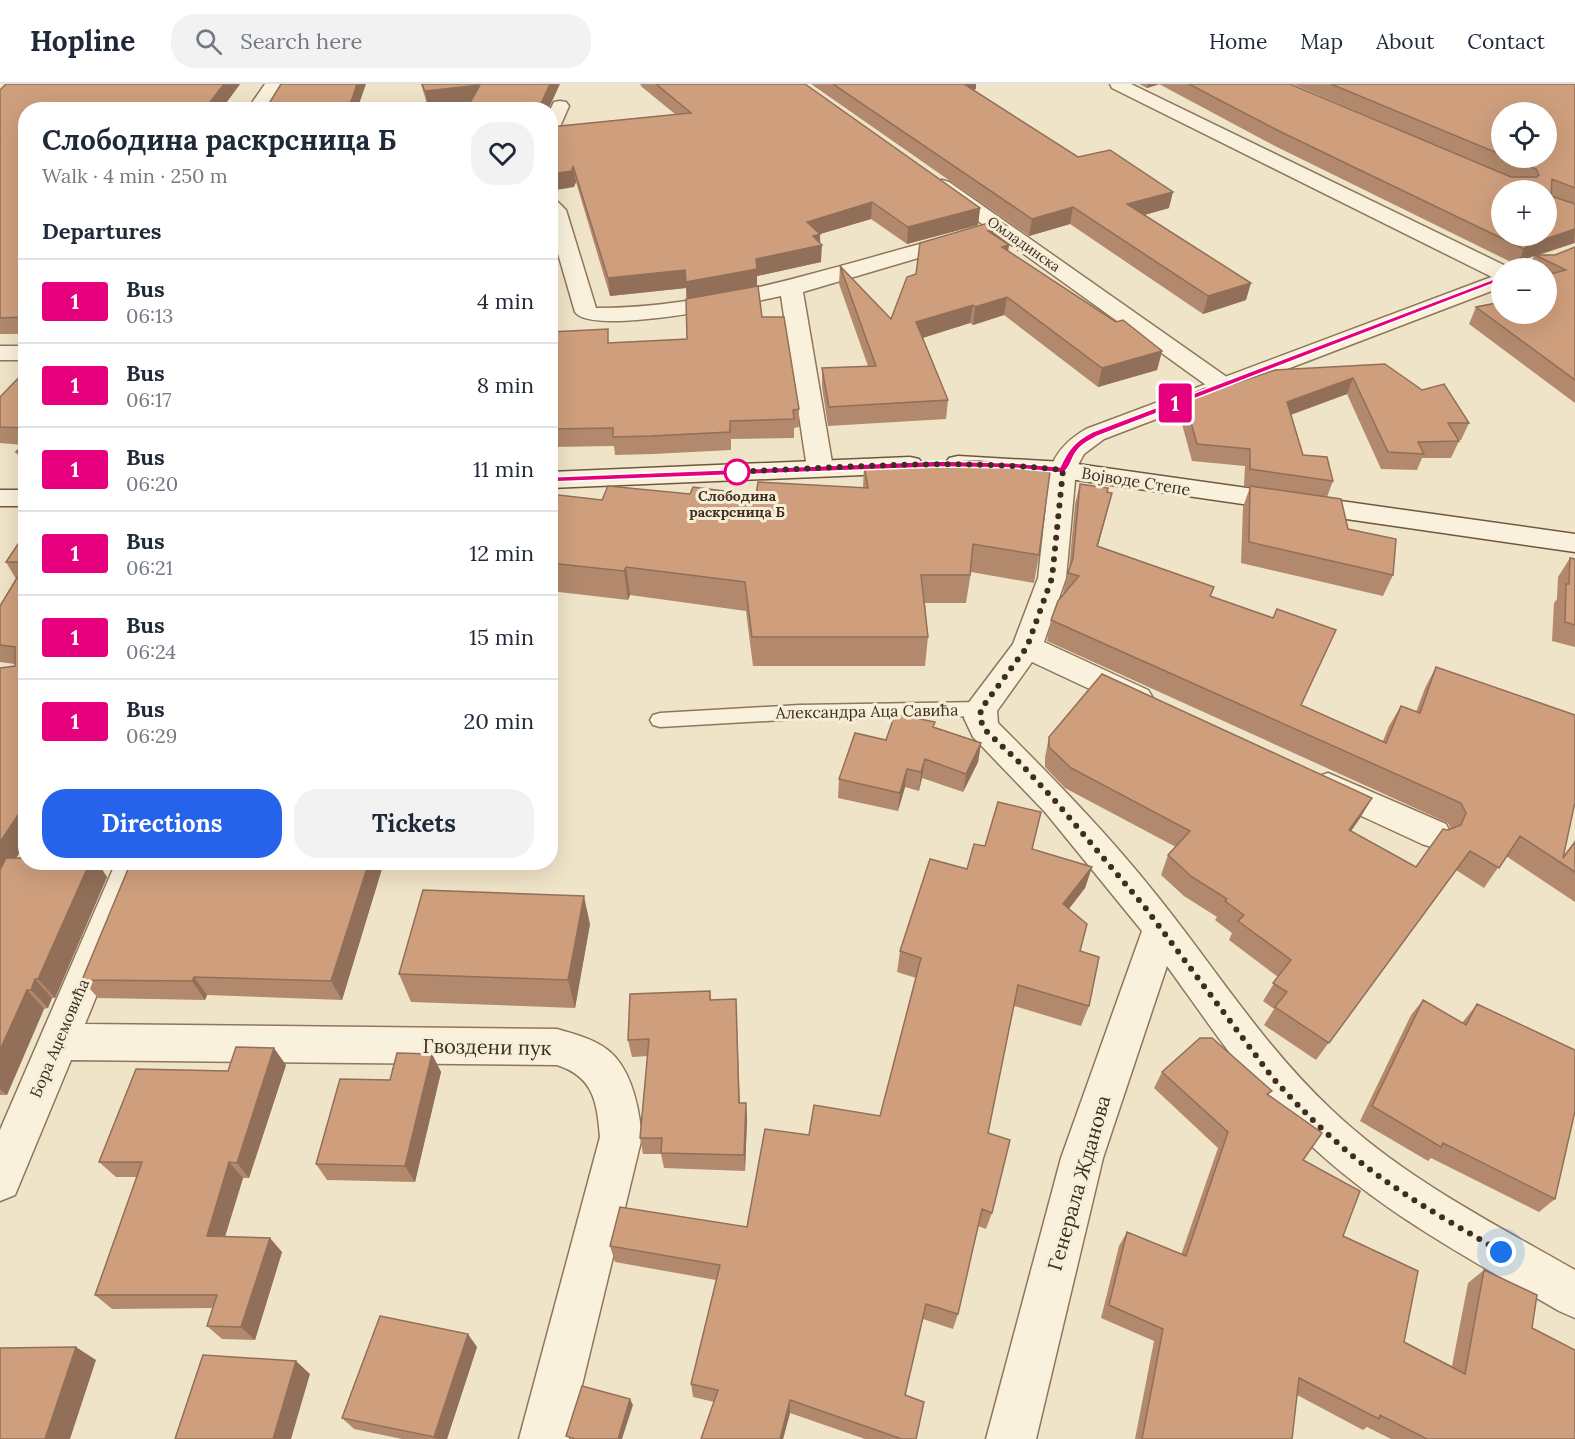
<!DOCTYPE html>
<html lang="en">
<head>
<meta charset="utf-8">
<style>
	body { margin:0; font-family:Lora,serif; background:#f2f2f3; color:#1f2937; height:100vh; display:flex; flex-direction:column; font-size:22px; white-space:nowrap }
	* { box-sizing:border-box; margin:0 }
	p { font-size:20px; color:#747a83 }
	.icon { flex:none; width:33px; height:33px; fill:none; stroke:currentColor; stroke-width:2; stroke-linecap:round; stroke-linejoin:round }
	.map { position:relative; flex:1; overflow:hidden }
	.details { position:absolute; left:18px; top:18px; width:540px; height:768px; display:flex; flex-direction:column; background:#fff; border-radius:24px; box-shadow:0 6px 24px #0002 }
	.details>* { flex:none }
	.badge { padding:0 12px; border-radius:4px; font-size:21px; line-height:39px }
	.controls { position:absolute; left:1491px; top:18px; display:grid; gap:12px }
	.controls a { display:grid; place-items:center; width:66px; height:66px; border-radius:50%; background:#fff; box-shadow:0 6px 24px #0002; font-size:30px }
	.you { position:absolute; width:30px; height:30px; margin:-15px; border:4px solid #fff; border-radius:50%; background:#1a73e8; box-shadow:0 0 0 9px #1a73e833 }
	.map>.badge { position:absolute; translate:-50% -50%; box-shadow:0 0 0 3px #fff }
	h2 { padding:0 24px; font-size:22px; line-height:54px }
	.round { display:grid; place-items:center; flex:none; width:63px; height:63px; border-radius:24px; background:#f2f2f3 }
	.headline { display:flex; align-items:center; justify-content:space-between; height:102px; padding:0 24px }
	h1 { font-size:28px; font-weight:700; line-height:45px }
	.cta { display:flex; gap:12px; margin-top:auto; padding:12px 24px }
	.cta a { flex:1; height:69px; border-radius:24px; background:#2563eb; color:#fff; font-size:24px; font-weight:700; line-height:69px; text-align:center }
	.cta a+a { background:#f2f2f3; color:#1f2937 }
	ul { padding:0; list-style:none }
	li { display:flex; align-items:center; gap:18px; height:84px; padding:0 24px; border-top:2px solid #e0e1e3 }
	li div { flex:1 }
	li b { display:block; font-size:22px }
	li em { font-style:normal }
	li .badge { min-width:66px; font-weight:700; text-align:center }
	header { display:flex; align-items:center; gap:36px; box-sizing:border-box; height:84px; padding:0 30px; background:#fff; border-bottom:2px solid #e0e1e3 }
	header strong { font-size:28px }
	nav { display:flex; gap:33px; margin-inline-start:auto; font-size:21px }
	.search { width:420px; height:54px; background:#f2f2f3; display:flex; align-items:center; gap:15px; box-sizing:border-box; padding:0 21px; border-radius:24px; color:#747a83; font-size:22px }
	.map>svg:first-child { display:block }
</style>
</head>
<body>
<header>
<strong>Hopline</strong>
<div class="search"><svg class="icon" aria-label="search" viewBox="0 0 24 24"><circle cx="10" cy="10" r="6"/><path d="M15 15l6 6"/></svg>Search here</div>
<nav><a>Home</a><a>Map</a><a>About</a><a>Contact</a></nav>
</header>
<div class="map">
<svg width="1575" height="1355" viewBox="0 0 1575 1355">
	<rect width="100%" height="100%" fill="#f0e4c8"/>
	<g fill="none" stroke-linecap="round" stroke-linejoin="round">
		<defs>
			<path id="service" d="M981 618 988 620 991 625 988 630 981 632 800 635 660 643 653 641 650 636 653 631 660 629 800 621Z"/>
			<path id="minor" d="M265 0H282L264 26H247Z
				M1110 0H1131L1510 184H1502V195L1494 194 1112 4Z
				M560 17 566 18 569 22 556 52 550 53V26L554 18Z
				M942 96 949 98 1231 296 1234 301 1231 306 1222 308 1213 306 935 106 932 102 935 98Z
				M550 115 557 117 566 126 596 224C723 224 841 179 962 149L969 151 972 155 969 159 803 208 833 384 829 390 820 392 811 390 807 384 781 212C749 219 592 253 575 228L550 142Z
				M0 262H26V276H0Z
				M1063 378 1072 380 1076 386 1066 494 1044 558 1148 606 1153 614 1148 622 1137 625 1126 622 1032 578 997 627 998 639C1054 695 1109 751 1158 813 1215 884 1265 964 1333 1027 1404 1094 1491 1138 1575 1186V1234L1559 1227C1465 1172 1369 1122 1293 1044 1245 995 1207 937 1167 882L1103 1074 1036 1355H986L1061 1074 1142 847 1045 728 973 653 964 634 965 625 970 617 1013 560 1038 494 1050 386 1054 380Z
				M1328 689 1446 740 1451 750 1446 760 1434 764 1422 760 1316 711 1311 702 1316 693Z
				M116 778H151L85 940 557 945C574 950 595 955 609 967 632 986 639 1024 642 1053L569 1355H519L600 1053C597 1018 594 993 557 981L71 976 15 1111 0 1117V1046Z"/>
			<path id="tertiary" d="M1502 189V203L1104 355 1084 370 1072 392 1063 394 1054 392 1050 386C1056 367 1069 355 1086 345Z"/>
			<path id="secondary" d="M958 372 1063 378 1575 450V468L1063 394 949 386 945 380 949 374Z
				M910 373 919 375 923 381 919 387 910 389 550 404V388Z
				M0 406H26V422H0Z"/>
		</defs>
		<use href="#service" stroke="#8d765c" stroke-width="3"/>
		<use href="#minor" stroke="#8d765c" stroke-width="3"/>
		<use href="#tertiary" stroke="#8d765c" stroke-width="3"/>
		<use href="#secondary" stroke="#6f573f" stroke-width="3"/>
		<use href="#service" fill="#faf1dc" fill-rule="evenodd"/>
		<use href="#minor" fill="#faf1dc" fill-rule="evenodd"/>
		<use href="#tertiary" fill="#faf1dc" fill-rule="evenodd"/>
		<use href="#secondary" fill="#faf1dc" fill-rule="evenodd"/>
	</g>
	<path fill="#b2896c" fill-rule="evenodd" d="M6 0H240L221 26H26V250H0V6Z
		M421 0H560L471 18 428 23Z
		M640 0H805L980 124 978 141 907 160 871 135 820 150 821 178 757 192V202L762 233 799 325V343L794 344V354L731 355V366L653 370 615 371 614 362 550 363V248L610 259 687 255 686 204 610 212 576 98 574 103 550 43 675 30 642 3Z
		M811 0H976V5L973 6 1078 73 1169 124 1144 131 1246 216 1203 230 1070 140 1029 152Z
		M1139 0H1290L1470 76 1293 0H1575V159L1539 171H1555L1575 163V319L1469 240 1476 223 1546 230V184H1528L1534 172 1520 177 1517 181 1275 62 1159 0 1147 4ZM1502 28 1546 74H1502Z
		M1005 158 1009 161 1008 167 1162 267 1157 286 1098 303 1004 231 973 241 970 239 923 254 948 316 946 335 828 342 822 303V284L868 282 839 200 840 182 891 235 916 190Z
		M1385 280 1469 339 1461 356H1458L1459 357 1451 374H1422L1417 386 1381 385 1347 310 1291 331 1303 371 1333 397 1327 413 1348 445 1393 491 1383 512 1241 479 1243 423 1250 403 1244 402 1245 382 1192 377 1179 329 1184 313Z
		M26 286V386L16 368 23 361 0 359V313Z
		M864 381 1039 471 1034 499 971 488 966 519H925L928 553 925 582H753L746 527 630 511 628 516 550 507V410L602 416 690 410 756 411 863 404Z
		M1080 400 1112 409 1098 462 1214 503 1211 512 1301 621 1383 657 1389 642 1401 622 1416 628 1425 604 1436 583 1563 772 1575 757V818L1506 772 1484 804 1456 786 1316 976 1264 941 1274 925 1263 917 1278 893 1229 856 1232 849 1215 836 1217 833 1184 812 1161 791 1168 771 1176 763 1065 704 1045 683V673L1049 653 1372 714 1360 734 1351 747 1416 783 1448 746 1451 745 1448 739 1047 557 1051 536 1064 509H1063L1069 485 1075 420Z
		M26 448V759L16 774 97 778 107 793 55 914H52L48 924 44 925 7 1011H0V584L15 582V580L0 578V522L16 495 6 478Z
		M1570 474 1575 475V563L1552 557 1554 519 1557 515 1558 493Z
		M934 643 981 659 978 678 963 708 922 694 919 707 905 703 898 727 838 714 839 695 886 656Z
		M985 762 1032 765 1092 783 1085 804 1069 825 1080 867 1089 922 1081 942 1014 922 988 1049 992 1129 986 1145 978 1142 958 1230 953 1245 923 1235 905 1311 916 1355H865L790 1329 783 1355H701L714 1318 693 1313 691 1300 716 1196 615 1178 610 1162 747 1143 809 1051 880 1032 916 894 897 888 900 867Z
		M384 778 342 916 207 911 205 916 98 914 82 896Z
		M590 840 575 924 411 918 399 890Z
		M710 907 711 916 736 915 740 1019H746L747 1035 745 1087 664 1084 661 1070H643L640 1054 648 972 632 973 628 956Z
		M1423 916 1462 939 1477 920 1555 1115 1539 1128 1431 1074 1428 1077 1360 1037 1411 931Z
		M432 970 441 988 415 1098 327 1096 316 1080 390 996Z
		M286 981 249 1094H243L225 1152 282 1168 255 1256 222 1255 207 1242 213 1224 112 1225 95 1211 137 1093H116L99 1078 228 987Z
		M1162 988 1269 1011 1343 1152 1404 1258 1452 1282 1468 1199 1484 1186 1532 1244 1575 1355H1391L1367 1343 1363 1346 1297 1311 1292 1355H1135L1154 1257 1101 1234 1119 1162 1127 1148 1181 1171 1218 1064 1154 1004Z
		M477 1263 447 1355H402L354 1345 342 1334Z"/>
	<path fill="#916f58" d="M224 0H240L221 26H204Z
		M357 0H366L357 26H346Z
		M550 0H560L548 26H538Z
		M957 0H976V5L956 11Z
		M1148 0H1160L1147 4Z
		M480 1 483 16 428 23 425 7Z
		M573 82 576 98 574 103 550 107V90Z
		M1173 108 1169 124 1123 137 1127 120Z
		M872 118 871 135 820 150V162L822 161 821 178 757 192V202L687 215 686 204 610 212 608 194 685 186 756 175 807 138Z
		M1073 123 1070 140 1029 152 1032 135Z
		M980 124 978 141 907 160 908 143Z
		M1007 142 1004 160 988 147Z
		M1575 145 1574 159 1537 171H1535L1534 172 1520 177 1517 181 1524 165 1528 161Z
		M1009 161 1006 178 1002 163Z
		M1251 199 1246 216 1203 230 1208 212Z
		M1007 213 1004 231 973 241 975 223Z
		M973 221 970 239 915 256 916 238Z
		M1162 267 1157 286 1098 303 1102 284Z
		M1353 294 1347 310 1281 334 1287 318Z
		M1112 409 1107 429 1092 483 1097 462Z
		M626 483 630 511 628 516 624 487Z
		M981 659 978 678 963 708 966 690Z
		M925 675 922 694 919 707 921 688Z
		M907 685 905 703 898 727 900 709Z
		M1372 714 1360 734 1338 766 1349 746Z
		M26 719V759L3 794 0 789V758Z
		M90 778H97L107 793 55 914 38 895Z
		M369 778H384L342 916 331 897Z
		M1092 783 1085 804 1056 841 1063 820Z
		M584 812 590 840 575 924 568 896Z
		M194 893 207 911 205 916 192 897Z
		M35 895 52 914 48 924 31 906Z
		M27 906 44 925 7 1011 0 1005V966Z
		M274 964 286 981 249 1094 237 1079Z
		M432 970 441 988 415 1098 405 1082Z
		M746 1019 747 1035 745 1087 744 1071Z
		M229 1078 243 1094 221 1166 207 1152Z
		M270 1154 282 1168 255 1256 241 1243Z
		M468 1250 477 1263 447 1355H436L434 1353Z
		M76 1263 96 1276 70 1355H45Z
		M296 1277 310 1290 291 1355H273Z
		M630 1315 633 1321 622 1355H618Z
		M790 1316V1329L783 1355H780Z"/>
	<path fill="#cf9f7d" stroke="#916f58" stroke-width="1.5" fill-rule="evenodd" d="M6 0H224L204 26H26V233L0 234V6Z
		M281 0H357L352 15 346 26H265Z
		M422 0H550L538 26H466L480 1 425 7Z
		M656 0H805L980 124 908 143 872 118 807 138 820 150 813 152 822 161 756 175 757 185 686 198 685 186 608 194 573 82 572 87 550 90V43L691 29Z
		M833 0H964L1078 73 1110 66 1173 108 1127 120 1251 199 1208 212 1073 123 1032 135Z
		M1189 0H1290L1511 93H1537L1539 91 1536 85 1507 74H1546V28H1502V71L1331 0H1575V104L1552 95 1551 112 1575 120V145L1528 161 1524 165 1279 47ZM1502 106H1546V152H1502Z
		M998 136 1007 142 988 147 1009 161 1002 163 1116 238 1123 236 1162 267 1102 284 1007 213 975 223 973 221 916 238 948 316 829 323 822 284 876 282 840 182 891 235 907 193 916 190 920 159Z
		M1575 163V296L1476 223 1502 218V230H1546V191L1566 186 1535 171H1555Z
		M758 202 762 233H784L799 325 793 326 794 335 730 337V348L651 352 613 353V344L550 345V248L608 245V259L687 255 686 215Z
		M1385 280 1422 306 1444 300 1469 339H1448L1459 357 1418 358 1424 370 1388 368 1353 294 1287 318 1303 371 1327 373 1333 397 1250 385V365L1197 360 1184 313 1205 304 1210 308 1275 286Z
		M26 286V344L0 343V313Z
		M26 358V369L16 368Z
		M980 377 1050 388 1039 471 973 460 970 491H921L928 553H752L745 498 626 483 624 487 550 479V410L602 416 608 402 690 410 693 403 756 411 758 398 868 404 864 381Z
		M1080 400 1108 404 1107 408 1112 409 1097 462 1214 503 1210 512 1273 534 1277 525 1336 546 1301 621 1386 659 1401 622 1420 629 1436 583 1575 631V718L1563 774 1575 758V788L1520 752 1499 784 1470 767 1329 959 1275 923 1287 908 1273 899 1291 876 1238 837 1244 831 1225 817 1227 815 1192 793 1168 771 1190 747 1071 684 1049 663V653L1102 590 1372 714 1349 746 1416 783 1443 745 1448 746 1461 741 1466 729 1461 719 1051 536 1058 517 1079 492 1068 489 1073 474Z
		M1250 402 1341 415 1348 445 1396 455 1393 491 1249 458Z
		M26 448V478H6Z
		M1570 474 1575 475V541L1565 538 1566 500H1569Z
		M26 479V719L0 758V584L15 582V563L0 561V522Z
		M895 630 935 638 933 643 981 659 966 690 925 675 921 688 907 685 900 709 839 695 855 649 886 656Z
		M998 718 1041 728 1032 765 1092 783 1063 820 1087 840 1080 867 1099 873 1089 922 1018 901 988 1049 1010 1056 992 1129 982 1125 958 1230 926 1220 905 1311 924 1318 916 1355H902L790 1316 780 1355H701L718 1306 691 1300 720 1181 610 1162 620 1123 747 1143 765 1045 809 1051 814 1021 880 1032 921 874 900 867 930 775 967 785 974 760 985 762Z
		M6 774H26V778H90L38 895H35L31 906H27L0 966V786Z
		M131 778H369L331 897 194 893 192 897 82 896Z
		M423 806 584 812 568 896 399 890Z
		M710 907V916L736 915 739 1019H746L744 1071 661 1069 662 1054H640L649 955 628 956 630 910Z
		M1423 916 1466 941 1477 920 1575 966V1027L1555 1115 1443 1059 1441 1063 1372 1022Z
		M1200 954H1212L1272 1007 1267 1010 1322 1049 1303 1076 1360 1107 1343 1152 1418 1187 1404 1258 1465 1290 1484 1186 1537 1211 1532 1244 1575 1266V1355H1427L1380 1331 1379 1335 1299 1294 1292 1355H1142L1163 1245 1109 1221 1127 1148 1186 1172 1228 1048 1162 988Z
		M236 963 274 964 237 1079 229 1078 207 1152 270 1154 241 1243 207 1242 217 1211H95L142 1078H99L136 985 228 987Z
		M397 969 432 970 405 1082 316 1080 340 995 390 996Z
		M380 1232 468 1250 434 1353 342 1334Z
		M76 1263 45 1355H0V1264Z
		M203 1271 296 1277 273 1355H175Z
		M582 1302 630 1315 618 1355H575L566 1352Z"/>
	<path fill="#e6007e" stroke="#fff" stroke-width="1.5" d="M1499 193 1505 195 1098 352C1091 356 1082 359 1077 367 1071 374 1071 384 1063 389L1014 384 940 383 550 398 546 396 550 393 940 377 1014 379 1060 383C1068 365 1075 357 1092 348Z"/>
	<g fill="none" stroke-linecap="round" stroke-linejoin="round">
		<path stroke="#3d2e20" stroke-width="6" stroke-dasharray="0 10.8" d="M737 388H729C840 384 952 374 1063 386L1052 494 1027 563 981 625 980 634 984 645 1021 680 1057 719 1144 822 1272 993C1301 1026 1337 1061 1372 1087 1413 1118 1458 1142 1501 1168"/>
	</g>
	<circle fill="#fff" stroke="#e6007e" stroke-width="3" cx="737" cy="388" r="12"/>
	<g text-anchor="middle" stroke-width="6" stroke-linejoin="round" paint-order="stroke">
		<g font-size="14" fill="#3d2e20" stroke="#f7eed8">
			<text transform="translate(1024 160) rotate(35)" y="5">Омладинска</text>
		</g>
		<g font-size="14" font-weight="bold" fill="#3d2e20" stroke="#f7eed8">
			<text x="737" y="417">Слободина<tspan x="737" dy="16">раскрсница Б</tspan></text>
		</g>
		<g font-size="16" fill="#3d2e20" stroke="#f7eed8">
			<text transform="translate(1136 397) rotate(9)" y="6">Војводе Степе</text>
			<text transform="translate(867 627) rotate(-1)" y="6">Александра Аца Савића</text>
			<text transform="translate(59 954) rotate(-67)" y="6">Бора Аџемовића</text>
		</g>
		<g font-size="20" fill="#3d2e20" stroke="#f7eed8">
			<text transform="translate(487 963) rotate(1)" y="7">Гвоздени пук</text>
			<text transform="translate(1079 1099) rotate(-74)" y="7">Генерала Жданова</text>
		</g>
	</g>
</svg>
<div class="controls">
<a><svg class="icon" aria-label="locate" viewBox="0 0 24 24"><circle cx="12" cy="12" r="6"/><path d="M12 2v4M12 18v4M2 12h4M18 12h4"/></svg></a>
<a>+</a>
<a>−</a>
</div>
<div class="you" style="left:1501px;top:1168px"></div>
<b class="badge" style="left:1175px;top:319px;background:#e6007e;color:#fff">1</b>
<section class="details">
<div class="headline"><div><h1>Слободина раскрсница Б</h1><p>Walk · 4 min · 250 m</p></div><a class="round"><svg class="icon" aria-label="heart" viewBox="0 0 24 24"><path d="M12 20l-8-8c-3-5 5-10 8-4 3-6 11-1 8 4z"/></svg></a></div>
<h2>Departures</h2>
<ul>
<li><span class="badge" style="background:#e6007e;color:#fff">1</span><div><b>Bus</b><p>06:13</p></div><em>4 min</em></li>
<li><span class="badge" style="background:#e6007e;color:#fff">1</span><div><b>Bus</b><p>06:17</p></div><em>8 min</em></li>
<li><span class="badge" style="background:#e6007e;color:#fff">1</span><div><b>Bus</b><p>06:20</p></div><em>11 min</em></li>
<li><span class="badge" style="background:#e6007e;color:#fff">1</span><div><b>Bus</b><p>06:21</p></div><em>12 min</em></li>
<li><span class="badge" style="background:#e6007e;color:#fff">1</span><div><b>Bus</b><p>06:24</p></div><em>15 min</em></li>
<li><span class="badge" style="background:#e6007e;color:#fff">1</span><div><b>Bus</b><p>06:29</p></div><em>20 min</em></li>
</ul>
<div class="cta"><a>Directions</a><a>Tickets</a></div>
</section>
</div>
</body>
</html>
